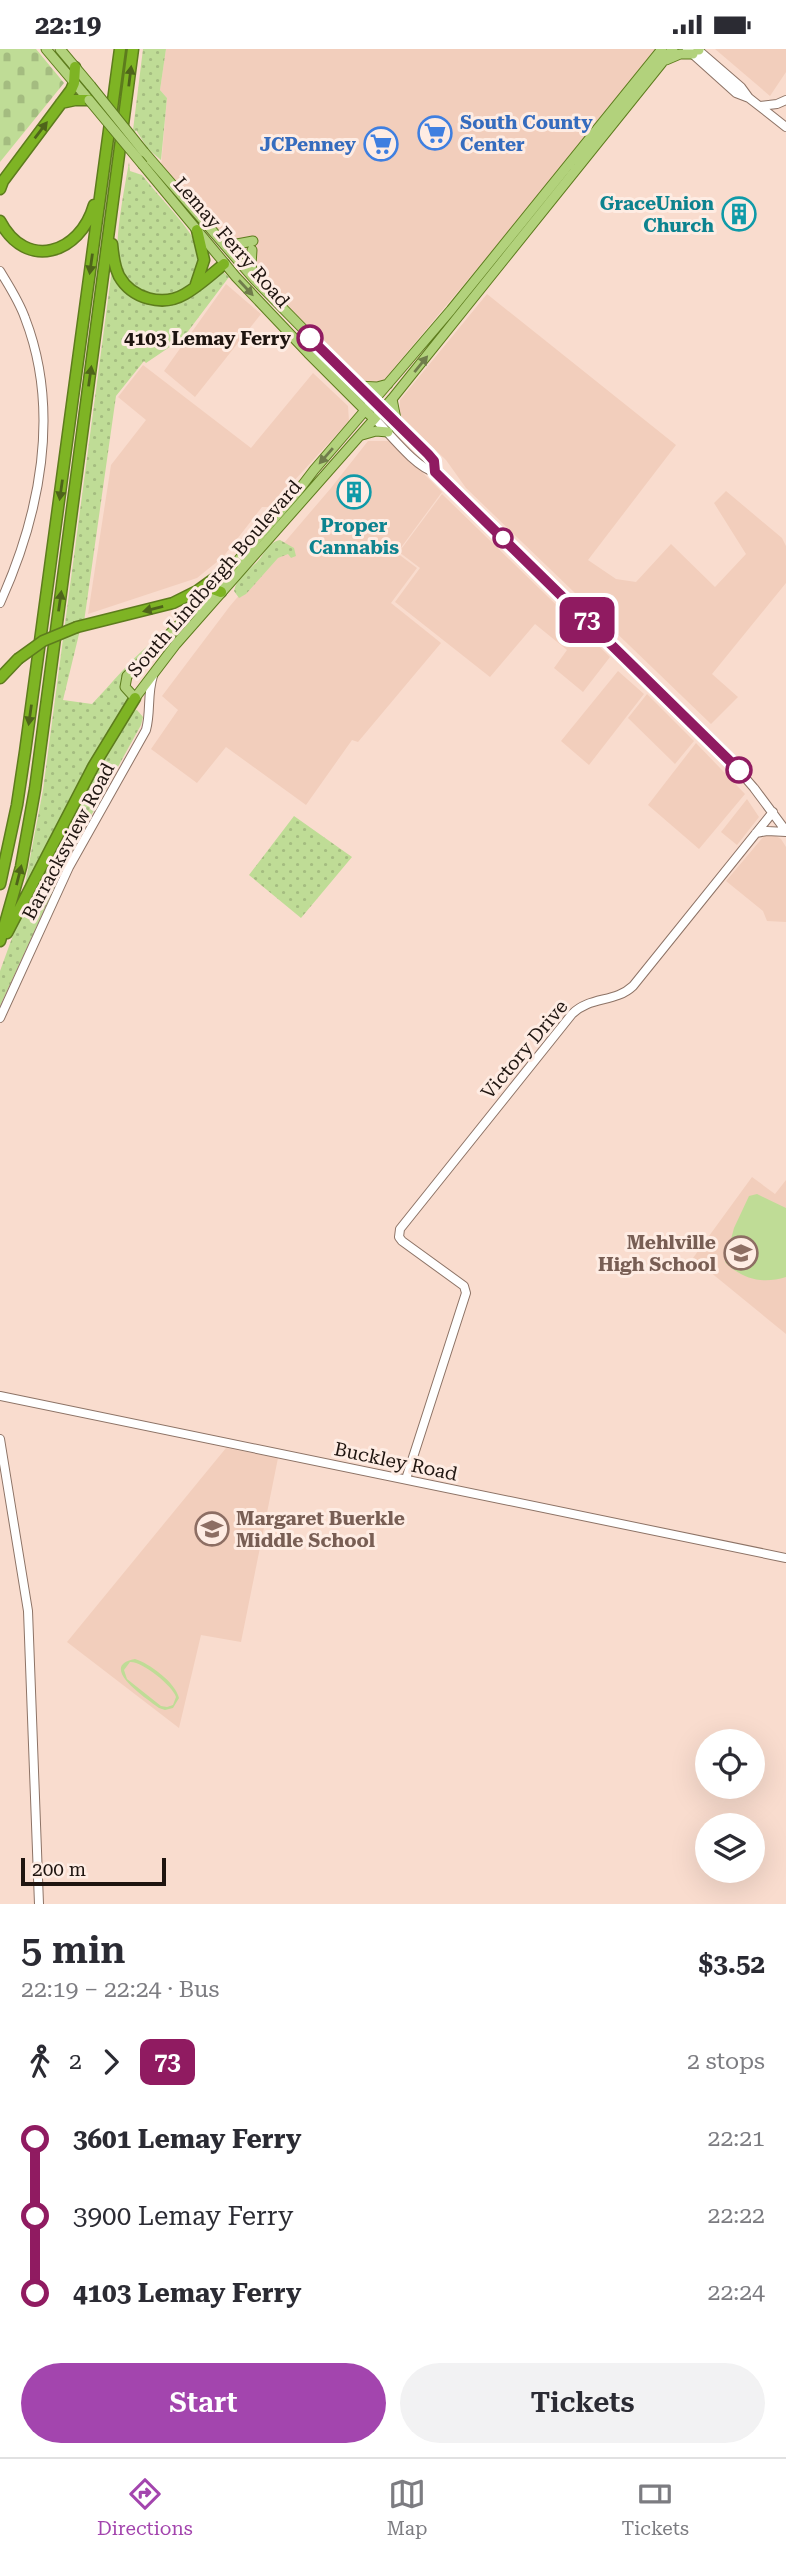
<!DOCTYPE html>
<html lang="en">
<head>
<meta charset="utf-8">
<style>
	body { margin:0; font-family:"Roboto Serif",serif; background:#f2f2f3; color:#2b2b33; height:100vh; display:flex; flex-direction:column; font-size:26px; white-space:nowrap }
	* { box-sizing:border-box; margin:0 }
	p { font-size:23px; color:#7c7c81 }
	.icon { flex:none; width:38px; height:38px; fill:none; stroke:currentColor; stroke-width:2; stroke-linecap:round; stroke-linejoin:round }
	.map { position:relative; height:1855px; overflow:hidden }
	.side { display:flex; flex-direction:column; background:#fff; flex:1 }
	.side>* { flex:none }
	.badge { padding:0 14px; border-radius:10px; font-size:24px; line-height:46px }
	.fabs { position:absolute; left:695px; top:1680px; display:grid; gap:14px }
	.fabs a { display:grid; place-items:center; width:70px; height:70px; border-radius:50%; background:#fff; box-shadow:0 7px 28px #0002; font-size:35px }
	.scale { position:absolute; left:21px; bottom:18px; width:145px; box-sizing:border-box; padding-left:7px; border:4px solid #1f1510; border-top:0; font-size:19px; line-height:24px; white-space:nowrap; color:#1f1510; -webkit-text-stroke:5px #feece3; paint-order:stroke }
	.map>.badge { position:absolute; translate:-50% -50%; box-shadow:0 0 0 4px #fff }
	.legs { display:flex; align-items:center; gap:10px; height:77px; padding:0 21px; font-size:23px }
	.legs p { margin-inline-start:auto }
	.summary { display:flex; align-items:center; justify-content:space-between; height:119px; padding:0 21px }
	h1 { font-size:38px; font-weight:600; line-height:52px }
	.button { display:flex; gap:14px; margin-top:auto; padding:14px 21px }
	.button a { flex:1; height:80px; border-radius:42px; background:#a345ae; color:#fff; font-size:28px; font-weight:600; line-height:80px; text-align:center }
	.button a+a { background:#f2f2f3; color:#2b2b33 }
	ul { padding:0 21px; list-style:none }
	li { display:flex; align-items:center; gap:24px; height:77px; font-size:26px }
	li i { display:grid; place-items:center; width:10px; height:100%; margin:0 9px; background:currentColor }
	li i::after { content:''; width:18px; height:18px; margin:-9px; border:5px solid; border-radius:50%; background:#fff }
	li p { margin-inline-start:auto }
	li:first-child i { background:linear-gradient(#0000 50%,currentColor 0) }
	li:last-child i { background:linear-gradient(currentColor 50%,#0000 0) }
	.status { display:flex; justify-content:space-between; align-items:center; height:49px; padding:0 35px; background:#fff; direction:ltr }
	.status svg { height:19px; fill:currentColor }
	.dock { display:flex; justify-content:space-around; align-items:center; height:98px; border-top:2px solid #e1e1e2; background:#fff; font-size:19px; color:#7c7c81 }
	.dock a { display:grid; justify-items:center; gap:4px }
	.dock .current { color:#a345ae }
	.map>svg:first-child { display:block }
</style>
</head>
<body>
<div class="status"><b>22:19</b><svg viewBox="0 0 49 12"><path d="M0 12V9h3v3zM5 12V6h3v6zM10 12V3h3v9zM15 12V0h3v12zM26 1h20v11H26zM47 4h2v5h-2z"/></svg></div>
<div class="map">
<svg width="786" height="1855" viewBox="0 0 786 1855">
	<defs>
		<pattern id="grass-dots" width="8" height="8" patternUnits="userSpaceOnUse" patternTransform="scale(1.75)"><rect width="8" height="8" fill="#bfdc96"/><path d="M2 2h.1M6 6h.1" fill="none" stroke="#a4bc80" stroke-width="1.8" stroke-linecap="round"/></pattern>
		<pattern id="cemetery-stones" width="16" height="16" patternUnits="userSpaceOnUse" patternTransform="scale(1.75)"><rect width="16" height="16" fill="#bfdc96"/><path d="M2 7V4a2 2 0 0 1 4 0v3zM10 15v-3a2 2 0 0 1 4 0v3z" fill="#a4bc80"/></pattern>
	</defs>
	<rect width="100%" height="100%" fill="#f9dcce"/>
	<path fill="#f2cebc" d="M166 0H656L507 184 382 333 376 336 359 331 321 294 221 186 161 117 167 49 160 41Z
		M715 0H786V23L770 47Z
		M226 235 261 265 195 348 164 322Z
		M487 245 676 396 588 511 616 530 636 533 671 495 715 538 746 505 714 454 726 442 782 489 786 497V534L712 625 738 648 711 675 466 439 446 411 400 367V351Z
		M143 316 251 399 313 324 348 357 349 372 270 458H262L223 508 197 529 88 565 111 416 146 371 118 348Z
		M368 392H391L442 443 397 504 417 519 391 554 441 594 358 693 352 691 306 756 226 698 197 734 151 700 178 661 162 647 230 557 331 439Z
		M442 445 610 608 583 643 554 619 567 601 535 575 490 628 395 553 420 519 399 503Z
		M618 622 644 645 589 716 561 692Z
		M647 645 694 692 675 715 628 669Z
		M696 694 745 745 699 800 648 756Z
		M747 750 759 768 737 796 721 783Z
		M774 786 781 790 786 798V873L767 872 763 862 726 832 764 787Z
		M752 1128 775 1145 786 1131V1285L693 1209Z
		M226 1399 278 1409 241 1593 201 1586 179 1679 67 1593Z"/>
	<path fill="url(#grass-dots)" d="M143 0H166L160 41 167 49 161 111 148 100 136 81 135 83 133 81Z
		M129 113 130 122 142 126C154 142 188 177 195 193 219 251 126 269 118 209 115 186 125 137 129 113Z
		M112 220 157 256 222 222 229 228 183 289 146 314 144 312 116 347 84 573 68 575 66 585 80 581 63 651 92 655C112 634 129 612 151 594L152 596 122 629V641L130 651 79 737 24 841 43 741Z
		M280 491 294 499 296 507 291 509 288 505 278 509 246 545 239 549 234 542C237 528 251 520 258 512 264 506 268 493 280 491Z
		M137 661 143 668 141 676 71 803 0 957V922L20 867 89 732 132 662Z
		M294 767 352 808 301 869 249 826Z"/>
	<path fill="url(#cemetery-stones)" d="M0 0H36L64 34 0 113Z"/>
	<path fill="#bfdc96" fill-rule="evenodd" d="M757 1145 786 1159V1228C763 1235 743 1231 725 1213L734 1179 749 1147Z
		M135 1610C149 1614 176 1634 179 1649L173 1659 165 1661 159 1659C149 1651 96 1617 135 1610ZM130 1613C142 1612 173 1637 176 1648L173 1656 167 1658 161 1657 127 1630 124 1621Z"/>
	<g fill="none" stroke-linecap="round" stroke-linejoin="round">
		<defs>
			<path id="secondary" d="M687 0 736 44 749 49 786 78
				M697 0 741 38 749 49
				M760 57 777 55 786 51
				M0 222C9 237 19 252 25 269 61 362 40 466 0 554
				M383 361 434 412 435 423
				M375 370C389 384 417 420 435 423L734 716 754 739 786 782
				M756 784 767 782 786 783
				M0 969 69 818 146 681C151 663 147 645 153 627
				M0 1347 786 1509
				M0 1390 28 1562 39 1855
				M406 1430 466 1244 464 1237 402 1192 399 1188 400 1180 572 965C590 947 615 954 633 937L773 763"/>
			<path id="primary" d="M46 0 89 51
				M60 0 91 37
				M662 0 451 261 314 421 298 442 203 552 127 627 125 638 135 649 176 595 392 350 673 0
				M698 0 699 1
				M666 11 680 5H693
				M144 103 255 231 378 356
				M143 116 236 228 308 304 370 366
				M223 193 237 195 253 192
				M252 201 251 216 254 229
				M358 337 377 338 388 335
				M392 350 397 375
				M362 386 376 382 388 383"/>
			<path id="highway" d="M61 54 75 51H89
				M0 140 3 132 71 41 74 34 75 18
				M0 172C26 222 80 205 94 156
				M112 195C113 206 114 217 119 227 132 250 163 258 185 245 199 237 212 225 224 215
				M196 235 204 211 197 181
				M205 537 221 543
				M77 578 173 554 197 542 233 516
				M0 629 18 610
				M0 835 17 756 25 703 120 0
				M7 884 93 718 135 649
				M0 892 21 818 35 740 133 0"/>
		</defs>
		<use href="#secondary" stroke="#8d7366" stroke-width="10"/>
		<use href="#primary" stroke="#5d7c1d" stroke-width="11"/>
		<use href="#highway" stroke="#5d7c1d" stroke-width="13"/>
		<use href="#secondary" stroke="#fff" stroke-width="8"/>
		<use href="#primary" stroke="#b2d27c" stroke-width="9"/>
		<use href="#highway" stroke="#7eb424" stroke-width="10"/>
		<defs>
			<path id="primary-bridge" d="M91 37 144 103
				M89 51 143 116"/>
			<path id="highway-bridge" d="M18 610 43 592 77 578"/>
		</defs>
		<use href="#primary-bridge" stroke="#5d7c1d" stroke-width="11" stroke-linecap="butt"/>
		<use href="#highway-bridge" stroke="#5d7c1d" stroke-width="13" stroke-linecap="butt"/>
		<use href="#primary-bridge" stroke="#b2d27c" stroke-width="9"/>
		<use href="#highway-bridge" stroke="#7eb424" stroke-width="10"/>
	</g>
	<defs><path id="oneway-solid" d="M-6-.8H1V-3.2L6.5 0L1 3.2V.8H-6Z" transform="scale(1.75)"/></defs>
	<g fill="#4e641a">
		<use href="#oneway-solid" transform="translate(130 27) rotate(-83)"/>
		<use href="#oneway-solid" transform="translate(41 81) rotate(-53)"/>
		<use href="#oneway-solid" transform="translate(91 215) rotate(98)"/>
		<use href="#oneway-solid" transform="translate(90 327) rotate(-82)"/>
		<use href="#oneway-solid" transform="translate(61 441) rotate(98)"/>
		<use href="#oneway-solid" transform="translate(60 552) rotate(-82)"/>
		<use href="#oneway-solid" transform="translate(153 560) rotate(166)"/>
		<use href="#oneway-solid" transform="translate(30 666) rotate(98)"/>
		<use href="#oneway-solid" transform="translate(19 826) rotate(-76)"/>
	</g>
	<g fill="#707d4b">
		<use href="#oneway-solid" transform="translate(246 239) rotate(47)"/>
		<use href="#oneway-solid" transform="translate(421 315) rotate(-51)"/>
		<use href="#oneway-solid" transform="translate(326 407) rotate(131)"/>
	</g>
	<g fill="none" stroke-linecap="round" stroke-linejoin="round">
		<defs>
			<path id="line-1" d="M310 289 428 405 434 412 435 423 739 721"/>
		</defs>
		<use href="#line-1" stroke="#fff" stroke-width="16"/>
		<use href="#line-1" stroke="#901b61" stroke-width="10"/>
	</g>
	<defs>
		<symbol id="supermarket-ring" viewBox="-11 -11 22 22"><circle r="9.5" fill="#feece3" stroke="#3f7fe0" stroke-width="1.5"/><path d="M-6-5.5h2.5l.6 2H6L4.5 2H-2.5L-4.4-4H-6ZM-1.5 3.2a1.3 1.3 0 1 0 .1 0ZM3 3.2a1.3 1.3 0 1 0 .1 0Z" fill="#3f7fe0"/></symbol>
		<symbol id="building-ring" viewBox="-11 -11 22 22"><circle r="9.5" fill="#feece3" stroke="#0f9aa8" stroke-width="1.5"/><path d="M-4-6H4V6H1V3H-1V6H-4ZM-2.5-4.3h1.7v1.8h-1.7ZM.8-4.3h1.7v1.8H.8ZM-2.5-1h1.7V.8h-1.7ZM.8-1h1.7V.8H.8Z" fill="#0f9aa8"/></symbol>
		<symbol id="school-ring" viewBox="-11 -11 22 22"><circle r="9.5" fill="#feece3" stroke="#8d6e63" stroke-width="1.5"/><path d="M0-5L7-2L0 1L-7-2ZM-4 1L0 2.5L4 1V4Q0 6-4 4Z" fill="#8d6e63"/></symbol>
	</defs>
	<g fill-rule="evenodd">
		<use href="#supermarket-ring" x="416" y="65" width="38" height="38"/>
		<use href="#supermarket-ring" x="362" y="76" width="38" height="38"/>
		<use href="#building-ring" x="720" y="146" width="38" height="38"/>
		<use href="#building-ring" x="335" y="424" width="38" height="38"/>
		<use href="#school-ring" x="722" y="1185" width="38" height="38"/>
		<use href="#school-ring" x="193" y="1461" width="38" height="38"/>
	</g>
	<g fill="#fff" stroke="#901b61" stroke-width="3.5">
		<circle cx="310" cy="289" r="12"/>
		<circle cx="503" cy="489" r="9"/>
		<circle cx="739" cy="721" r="12"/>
	</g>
	<g text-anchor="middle" stroke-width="6" stroke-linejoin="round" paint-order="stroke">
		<g font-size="19" font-weight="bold" fill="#366cbe" stroke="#feece3" text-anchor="start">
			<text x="460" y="80">South County<tspan x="460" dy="22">Center</tspan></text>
			<text x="356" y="102" text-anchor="end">JCPenney</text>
		</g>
		<g font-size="19" font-weight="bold" fill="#0d838f" stroke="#feece3" text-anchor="end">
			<text x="714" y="161">GraceUnion<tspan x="714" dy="22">Church</tspan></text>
			<text x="354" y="483" text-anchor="middle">Proper<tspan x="354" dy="22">Cannabis</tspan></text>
		</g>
		<g font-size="19" fill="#1f1510" stroke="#feece3">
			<text transform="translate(232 193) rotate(49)" y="7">Lemay Ferry Road</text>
			<text transform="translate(214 529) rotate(-49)" y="7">South Lindbergh Boulevard</text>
			<text transform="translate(68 792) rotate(-62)" y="7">Barracksview Road</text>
			<text transform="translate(524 1000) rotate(-50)" y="7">Victory Drive</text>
			<text transform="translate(396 1412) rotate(12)" y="7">Buckley Road</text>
		</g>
		<g font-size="19" font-weight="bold" fill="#1f1510" stroke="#feece3" text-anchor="end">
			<text x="291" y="296">4103 Lemay Ferry</text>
		</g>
		<g font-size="19" font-weight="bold" fill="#785e54" stroke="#feece3" text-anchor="end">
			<text x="716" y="1200">Mehlville<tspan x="716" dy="22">High School</tspan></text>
			<text x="236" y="1476" text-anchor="start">Margaret Buerkle<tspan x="236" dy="22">Middle School</tspan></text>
		</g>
	</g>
</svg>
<div class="fabs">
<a><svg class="icon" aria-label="locate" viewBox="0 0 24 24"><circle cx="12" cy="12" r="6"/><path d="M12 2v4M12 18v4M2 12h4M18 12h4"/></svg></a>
<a><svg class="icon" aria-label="layers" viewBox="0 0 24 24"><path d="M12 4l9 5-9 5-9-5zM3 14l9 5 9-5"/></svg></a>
</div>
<div class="scale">200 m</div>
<b class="badge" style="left:587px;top:571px;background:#901b61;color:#fff">73</b>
</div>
<section class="side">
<div class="summary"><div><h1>5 min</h1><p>22:19 – 22:24 · Bus</p></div><b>$3.52</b></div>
<div class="legs"><svg class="icon" aria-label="walk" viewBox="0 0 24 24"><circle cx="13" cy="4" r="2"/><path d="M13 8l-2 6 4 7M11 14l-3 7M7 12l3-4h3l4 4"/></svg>2<svg class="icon" aria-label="forward" viewBox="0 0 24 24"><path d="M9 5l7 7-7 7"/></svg><b class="badge" style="background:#901b61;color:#fff">73</b><p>2 stops</p></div>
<ul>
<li><i style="color:#901b61"></i><b>3601 Lemay Ferry</b><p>22:21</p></li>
<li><i style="color:#901b61"></i><span>3900 Lemay Ferry</span><p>22:22</p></li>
<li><i style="color:#901b61"></i><b>4103 Lemay Ferry</b><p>22:24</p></li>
</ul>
<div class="button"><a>Start</a><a>Tickets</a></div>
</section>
<nav class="dock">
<a class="current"><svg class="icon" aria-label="directions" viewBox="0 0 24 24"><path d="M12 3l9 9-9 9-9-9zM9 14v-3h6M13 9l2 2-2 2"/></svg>Directions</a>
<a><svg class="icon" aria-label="map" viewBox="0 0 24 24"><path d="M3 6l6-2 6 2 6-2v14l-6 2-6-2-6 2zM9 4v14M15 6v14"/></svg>Map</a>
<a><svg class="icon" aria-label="tickets" viewBox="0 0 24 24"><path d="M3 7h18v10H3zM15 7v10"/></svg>Tickets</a>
</nav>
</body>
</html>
